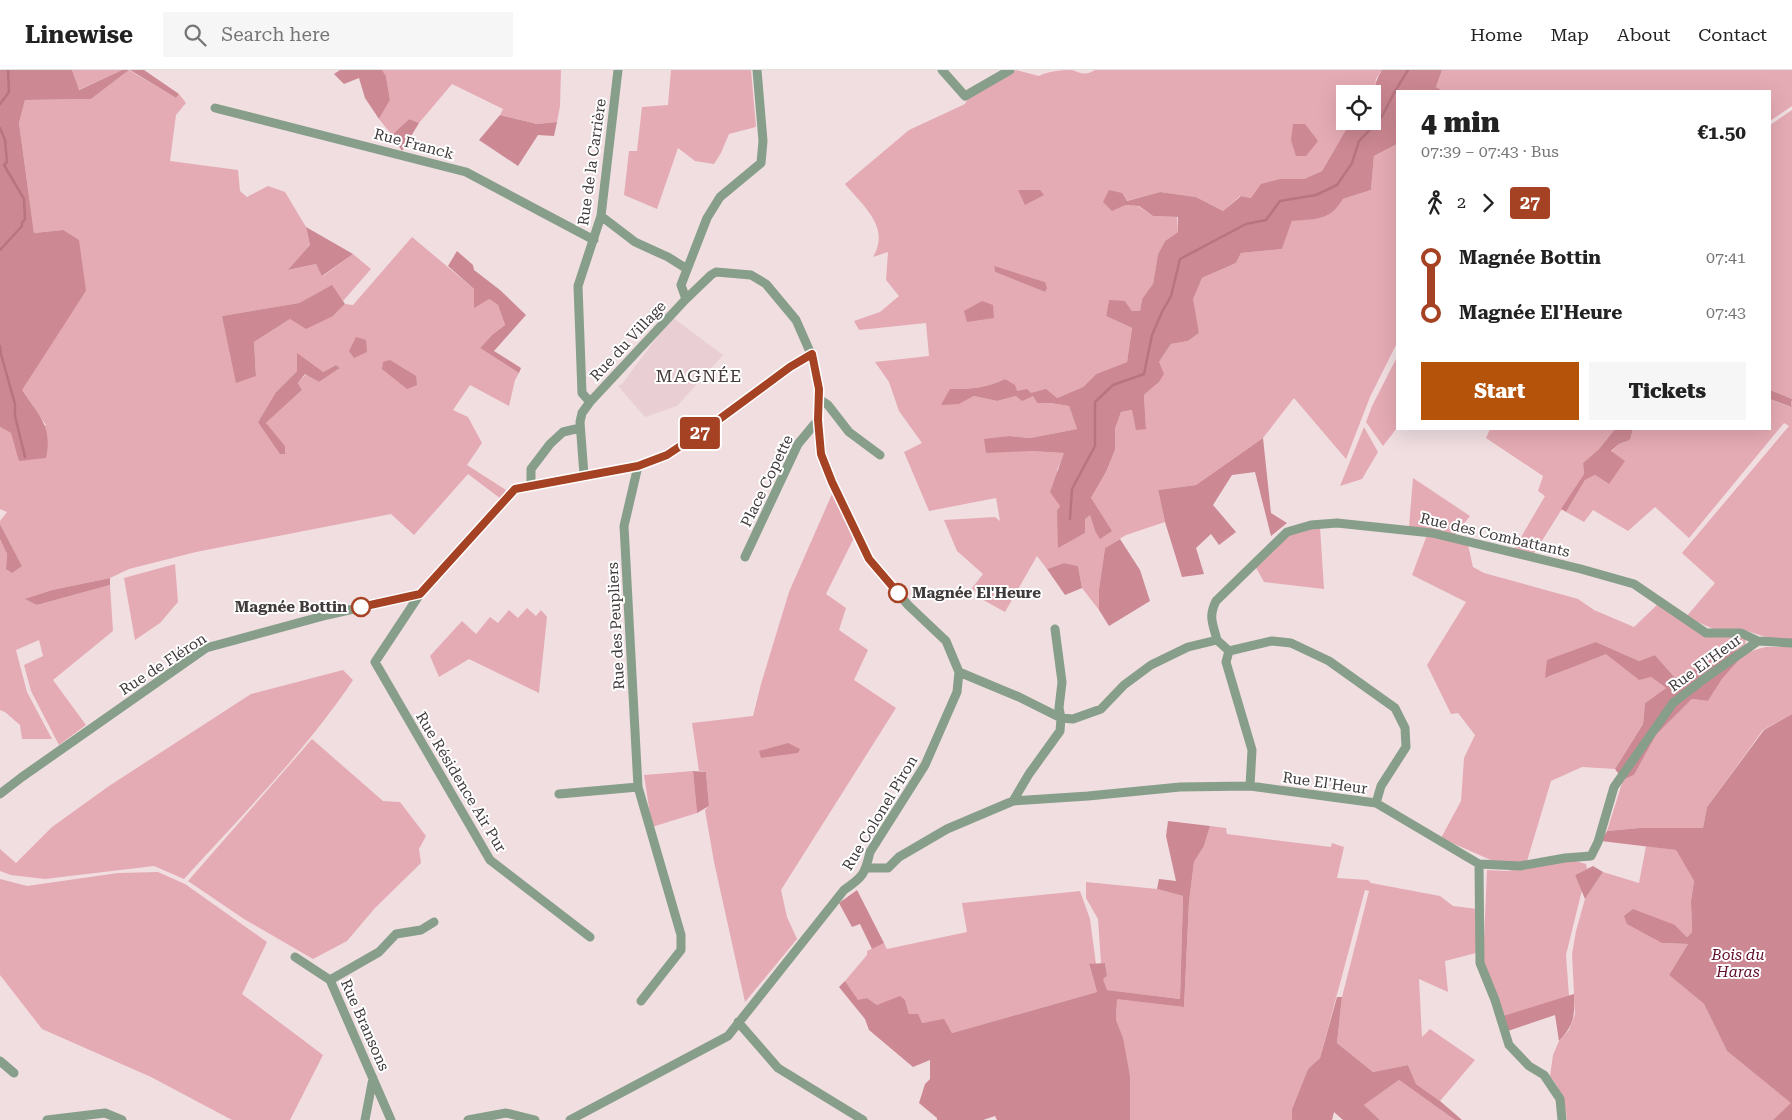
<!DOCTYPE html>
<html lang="en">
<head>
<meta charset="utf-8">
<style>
	body { margin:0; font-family:"Roboto Serif",serif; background:#f6f6f6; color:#222; height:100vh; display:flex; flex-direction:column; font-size:19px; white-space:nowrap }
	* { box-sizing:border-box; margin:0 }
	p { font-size:16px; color:#767676 }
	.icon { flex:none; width:28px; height:28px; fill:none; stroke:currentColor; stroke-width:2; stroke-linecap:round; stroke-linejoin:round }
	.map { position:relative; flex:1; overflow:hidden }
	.drawer { position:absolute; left:1396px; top:20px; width:375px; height:340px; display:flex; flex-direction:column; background:#fff; border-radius:0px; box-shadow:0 5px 20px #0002 }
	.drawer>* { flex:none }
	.badge { padding:0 10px; border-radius:4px; font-size:18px; line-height:32px }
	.fabs { position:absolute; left:1336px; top:15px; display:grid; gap:10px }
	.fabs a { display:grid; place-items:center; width:45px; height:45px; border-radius:0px; background:#fff; box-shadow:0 5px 20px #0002; font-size:25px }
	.map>.badge { position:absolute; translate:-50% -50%; box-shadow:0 0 0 2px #fff }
	.legs { display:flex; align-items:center; gap:8px; height:55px; padding:0 25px; font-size:16px }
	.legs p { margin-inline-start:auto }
	.headline { display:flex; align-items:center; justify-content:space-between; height:85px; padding:0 25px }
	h1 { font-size:28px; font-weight:800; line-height:38px }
	.button { display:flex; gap:10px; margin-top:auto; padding:10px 25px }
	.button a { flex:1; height:58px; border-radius:0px; background:#b45309; color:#fff; font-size:20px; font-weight:800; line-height:58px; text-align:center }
	.button a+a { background:#f6f6f6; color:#222 }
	ul { padding:0 25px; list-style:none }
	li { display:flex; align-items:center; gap:18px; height:55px; font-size:19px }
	li i { display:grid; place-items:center; width:8px; height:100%; margin:0 6px; background:currentColor }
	li i::after { content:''; width:12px; height:12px; margin:-6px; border:4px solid; border-radius:50%; background:#fff }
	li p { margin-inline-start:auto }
	li:first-child i { background:linear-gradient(#0000 50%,currentColor 0) }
	li:last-child i { background:linear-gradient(currentColor 50%,#0000 0) }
	header { display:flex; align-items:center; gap:30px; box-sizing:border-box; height:70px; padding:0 25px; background:#fff; border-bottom:1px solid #e0e0e0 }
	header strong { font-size:24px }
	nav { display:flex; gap:28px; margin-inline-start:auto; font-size:18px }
	.search { width:350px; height:45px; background:#f6f6f6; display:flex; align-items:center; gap:12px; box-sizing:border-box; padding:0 18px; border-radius:0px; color:#767676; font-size:19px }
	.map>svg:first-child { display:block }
</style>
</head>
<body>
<header>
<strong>Linewise</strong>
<div class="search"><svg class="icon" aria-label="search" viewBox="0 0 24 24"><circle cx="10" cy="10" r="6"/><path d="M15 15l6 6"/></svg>Search here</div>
<nav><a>Home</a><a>Map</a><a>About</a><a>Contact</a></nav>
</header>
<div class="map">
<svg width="1792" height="1050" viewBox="0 0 1792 1050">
	<rect width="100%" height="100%" fill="#f0dee1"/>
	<path fill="#e9cfd3" d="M672 247 723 285 677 336 645 347 618 316 622 314Z"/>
	<path fill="#e5abb4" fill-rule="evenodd" d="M72 0H122L78 20Z
		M129 0 176 28 179 24 186 33 176 45 170 91 238 100 240 121 247 127 268 116 285 122 306 157 310 175 289 200 316 194 323 206 353 184 371 199 343 231 331 216 299 233 222 246 256 305 254 272 290 249 333 246 345 234 353 235 412 167 474 219 498 235 505 255 492 265 480 278 519 303 515 310 509 336 470 315 453 340 468 347 482 373 467 395 506 420 501 429 468 404 414 465 391 444 196 482 129 499 110 508 52 520 26 529 37 535 110 515 113 561 53 610 86 655 59 675 31 621 24 595 43 586 39 570 16 580 27 622 52 669H22L20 655 5 642 0 640V469L7 484 6 499 22 496 0 454V451L7 442 0 439V357L11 363 46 355 21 320 86 221 63 160 34 163 19 53 25 30 91 29ZM336 295 340 298 319 312 306 304 298 313 302 320 265 354 285 376 258 352 276 322 297 301 323 302Z
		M382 0H561L560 36 557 52 537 54 500 45 503 39 452 14 419 53 409 49 392 65 379 49 390 30 386 6Z
		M671 0H751L756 57 729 64 721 83 714 94 695 91 678 78 657 139 624 125 629 81H637L642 37 668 35Z
		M1016 0 1039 6C1048 1 1061 0 1072 0 1081 3 1085 6 1095 0H1382L1376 9 1373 32 1372 24H1345V51H1351L1322 101 1304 109H1280L1251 128 1240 126 1223 141 1196 127 1160 122 1126 131 1112 141 1126 135 1138 136 1153 146 1177 147 1178 162 1165 171 1158 184 1153 215 1142 229 1140 241H1132L1125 231H1109L1106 246 1132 258 1127 292 1096 304 1083 317 1057 328 1017 321 1005 309C987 318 970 319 950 319L959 334 974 326 997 331 1016 326H1033L1037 333H1050L1069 336 1077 359 1030 368 1009 366 984 370 1030 381 1065 383 1057 400 1061 436 1058 477 1085 463V449L1090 444 1095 461 1091 428 1106 402 1115 380V359L1121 342 1133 340 1146 359 1144 325 1159 312V292L1171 274 1188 271 1199 263 1192 229 1202 208 1236 193 1241 183 1282 179 1292 151C1315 149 1330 150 1343 129L1371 120 1374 86 1397 74V273L1370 327 1346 389 1294 328 1263 368 1196 415 1158 420 1165 452 1126 465 1105 478 1099 519V540L1082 518 1078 496 1064 493 1047 499 1037 486 1005 542 985 531 972 518 983 504 957 481 944 450 995 447 1000 451 996 428 929 441 904 382 922 373 899 341 889 312 875 292 929 286 926 253 859 260 854 251 880 242 899 226 886 210 888 182 873 187C891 157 863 136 845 114L909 60 965 34 968 28ZM994 197 1045 212V222L995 202Z
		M1442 0H1792V36L1770 51V21H1443L1436 17Z
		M1792 40V329L1770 320V55Z
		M1397 287V358L1383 376 1366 352 1372 336Z
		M1770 329 1790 337 1792 333V570H1775L1747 561 1716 560 1686 547 1715 513 1682 483 1789 356 1784 353 1689 468 1655 437 1628 461 1593 440 1584 452 1566 442 1585 410 1595 405 1609 414 1611 382 1619 374 1630 370 1633 359H1770Z
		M1364 357 1378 382 1362 409 1340 416Z
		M1490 359H1615L1599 379 1583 393 1584 404 1533 485 1513 481 1545 426 1538 421 1543 406 1486 368Z
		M1413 408 1470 446 1453 467 1409 457Z
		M832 424 854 468 826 524 846 538 839 560 868 580 854 610 896 638 781 820 787 847 797 869 745 932 714 792 705 740 709 736 706 702 699 701 692 653 753 646 761 614 789 522Z
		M1320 457 1324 519 1264 512 1255 496 1290 463Z
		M1427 465 1468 475 1473 497 1484 503 1578 529 1594 540 1634 557 1659 533 1693 558 1739 564 1746 568 1745 576 1739 581 1728 578 1677 610 1655 585 1639 591 1596 572 1546 608 1606 583 1638 609 1651 607 1666 618 1645 633 1643 654 1615 699 1582 697 1551 711 1527 791 1506 794 1493 791 1441 768 1461 731 1464 688 1475 665 1458 643 1451 644 1427 595 1466 532 1412 505Z
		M175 494 178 532 160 553 135 570 124 508Z
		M527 538 536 546 541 540 547 547 539 623 469 589 439 607 430 586 462 551 476 564 490 547 498 553 509 540 518 548Z
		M1765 577H1792V644L1763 660 1707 737 1703 758H1640L1607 761 1623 710 1634 705 1656 665 1692 629 1708 631 1722 609 1745 583Z
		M343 600 353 610C305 682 242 745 184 809L154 796 45 809 11 805 0 801V779L16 793 52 757 109 716 251 624Z
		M312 669 383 731 400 732 426 766 419 779 421 793 375 838 347 871 313 889 244 849 188 811Z
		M693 701 697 743 652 757 644 705Z
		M1210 756 1226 758 1227 764 1331 777 1332 773 1344 777 1337 808 1368 810 1371 813 1440 826 1453 836 1478 839 1476 883 1445 891 1448 922 1419 909 1422 967 1430 959 1475 990 1440 1031 1416 1014 1408 995 1373 1002 1337 973 1342 927 1369 821 1365 820 1320 988 1308 999 1292 1039V1050H1130V1006L1116 950 1117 928 1184 937 1189 832 1194 792 1204 776Z
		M1646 776 1676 780 1694 811 1691 831 1692 862 1687 867 1675 855 1662 873 1688 874 1669 905 1704 934 1727 981 1792 1033 1773 1050H1567C1566 1035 1560 1018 1550 1006L1553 985 1559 971 1569 960 1575 944 1572 884 1576 861 1585 829 1603 802 1639 813Z
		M1572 790 1586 794 1587 799 1575 805 1582 820 1566 885 1569 926 1503 946 1483 893 1487 800 1507 801Z
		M158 802 185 814 267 872 242 924 323 985 290 1050H232L151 1007 42 959 0 905V809L27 816 118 803Z
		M1086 812 1157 819 1183 826 1180 929 1106 920 1102 909 1107 906 1105 893H1101L1098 849 1086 828Z
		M1080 821 1090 849 1096 894 1089 895 1097 922 952 963 944 950 922 953 909 944 905 930 877 935 867 928 858 931 845 911 867 885V881L884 873 887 879 967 862 962 833Z
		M1399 1010 1455 1050H1380L1364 1035Z"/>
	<path fill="#cc8893" d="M0 0H72L79 20 122 0H129L91 29 25 30 19 53 34 163 63 160 79 170 86 221 22 320C38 345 53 355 46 388L19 391 11 363 0 357Z
		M130 0H144L179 24 176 28Z
		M340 0H382L386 6 390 30 379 49 365 28 359 8 344 14 334 4Z
		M1382 0H1442L1436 17 1443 21H1398L1397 74 1374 86 1371 120 1343 129C1330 151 1315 149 1292 151L1282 179 1241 183 1236 193 1202 208 1193 229 1199 263 1188 271 1171 274 1159 292 1164 304 1159 312 1144 325 1146 359 1136 360 1132 340 1121 342 1115 359V380L1106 402 1091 428 1112 461 1100 469 1095 461 1090 445 1085 449V463L1058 478 1057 441 1060 436 1050 422 1064 383 1030 381 986 383 984 369 1009 366 1030 368 1077 359 1069 336 1050 333H1037L1033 326 1022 331 1016 326 997 331 974 326 959 334 941 335 950 319C971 319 987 318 1005 309L1015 315 1017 321 1027 319 1031 323 1046 319 1057 328 1083 317 1096 304 1127 292 1132 258 1106 246 1109 230 1125 231 1132 241H1140L1142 229 1153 214 1158 184 1165 171 1178 162V147L1153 146 1139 136 1126 135 1112 141 1103 132 1109 120 1122 123 1127 131 1160 122 1196 127 1223 141 1241 126 1251 128 1261 114 1280 109H1304L1322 101 1351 51H1372C1372 33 1372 15 1382 0Z
		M500 45 537 54 557 52 554 66 538 65 518 96 479 70Z
		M409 49 419 53 402 81 392 65Z
		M1293 54H1305L1318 71 1306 86H1296L1291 70Z
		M1018 120H1040L1044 125 1025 135Z
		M306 157 353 184 322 206 316 194 288 200 310 175Z
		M457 181 473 195 474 200 500 220 526 245 494 281 521 298 519 303 480 278 492 265 505 255 498 235 489 229 474 238V219L448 196Z
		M994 196 1045 212 1047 218 1045 222 995 202Z
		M332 215 345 234 333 246 306 259 290 249 254 272 256 306 236 313 222 246 299 233Z
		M982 231 993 235 994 248 967 252 964 241Z
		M356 267 366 270 367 282 354 288 349 281Z
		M297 283 323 302 336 295 340 298 319 312 305 304 298 313 302 320 266 353 285 376V384H280L258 352 276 322 297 301Z
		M390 290 416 306 417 315 407 319 382 299 383 292Z
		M1770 320 1792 329 1791 337 1770 329Z
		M1615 359H1633L1630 370 1619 374 1611 381 1625 391 1609 414 1595 405 1585 410 1566 442 1561 439 1584 404 1583 393 1599 379Z
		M1263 368 1271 443 1287 453 1271 466 1255 402 1232 405 1213 435 1236 462 1219 475 1211 464 1196 478 1204 504 1182 507 1165 452 1158 420 1196 415Z
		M0 454 22 496 12 503 6 499 7 484 0 469Z
		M1120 469 1140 500 1150 531 1109 556 1099 540V519L1105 478Z
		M1064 493 1078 496 1082 518 1065 525 1047 499Z
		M110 508V515L37 535 25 529 52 520Z
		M1596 572 1639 591 1655 585 1677 610 1728 578 1745 583 1722 609 1708 631 1692 629 1656 665 1634 705 1623 710 1615 699 1643 654 1645 633 1666 618 1651 607 1639 610 1606 584 1545 608 1547 590Z
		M1792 644V1050H1773L1791 1033 1727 981 1704 934 1669 905 1688 874 1662 873 1627 854 1624 846 1633 839 1675 855 1687 867 1692 862 1691 831 1694 811 1676 780 1601 771 1607 761 1640 758H1703L1707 737 1764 660Z
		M788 673 800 679 798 683 761 688 759 681Z
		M693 701 706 702 709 736 697 743Z
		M1168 751 1210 756 1204 776 1194 792 1189 832 1184 937 1117 929 1116 950 1123 968 1130 1006V1050H997L995 1046 983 1050H937V1048L919 1033 925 1014 930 1009V990L913 997 869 960 865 949 839 917 845 911 858 930 867 928 877 935 900 926 905 930 909 944H918L922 953 944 949 952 963 1097 922 1089 894 1105 893 1107 906 1103 909 1107 920 1180 929 1183 826 1157 819 1159 809 1176 811 1166 766Z
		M1593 796 1603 802 1585 829 1575 805Z
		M857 820 884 873 872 879 860 854 852 857 839 833Z
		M1574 924C1575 946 1574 955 1559 971L1555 945 1508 961 1503 946Z
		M1337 927H1342L1337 973 1373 1002 1408 995 1416 1014 1440 1031 1462 1050H1455L1399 1010 1364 1035 1380 1050H1343L1334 1042 1332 1050H1292V1039L1308 999 1320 988Z"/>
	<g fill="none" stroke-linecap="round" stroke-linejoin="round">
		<path stroke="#b87581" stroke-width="2.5" d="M0 34 9 22 8 0
			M0 58 5 70 7 92 4 95 24 129 25 149 22 153V156L0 180
			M0 276 1 284 15 334V346L25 387
			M1070 449 1072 419 1095 376V332L1113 315 1144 304 1152 265 1162 242 1171 226 1180 189 1246 154 1266 150 1280 131 1316 125 1337 115 1352 93 1359 71 1381 48 1394 23 1408 0"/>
		<path stroke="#879e8a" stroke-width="9" d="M942 0 965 26 1010 0
			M215 38 466 102 594 170
			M601 146 635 172 668 187 687 199
			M686 229 681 215 707 148 720 127 761 93 763 71 757 0
			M819 329 828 335 849 362 880 385
			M590 332 582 323 578 216 601 146 618 0
			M638 396 624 456 638 717 681 865V880L641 931
			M531 415V399L550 374 563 362 580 358
			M745 487 798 374 818 350
			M1217 570 1229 581 1272 571 1291 573 1329 591 1395 638 1405 658 1406 677 1381 716 1376 733
			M1229 581 1226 592 1252 680 1250 716
			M959 602 1019 627 1061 648 1073 649 1101 639 1124 615 1151 595 1188 577 1217 570C1213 554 1208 547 1216 531L1287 462 1311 455 1337 453 1432 463 1581 499 1634 514 1706 563H1741L1758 571 1792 573
			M0 724 22 707 206 578 327 545 420 524
			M559 724 638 717
			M1013 731 1029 704 1060 661 1061 648 1059 638 1062 612 1055 559
			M1479 794 1480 893 1495 930 1509 975 1529 996 1544 1005 1560 1029 1562 1050
			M866 798H888L899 787 947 759 1013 731 1088 726 1180 717 1250 716 1376 733 1479 794 1520 796 1565 788 1591 786 1598 772 1614 717 1673 633 1704 609 1758 571
			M590 867 490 790 375 592 420 524 515 419 638 396 667 385 706 359 790 297 811 284
			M295 887 330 910 391 1050
			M330 910 379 882 396 864 421 860 434 852
			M738 952 778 998 863 1050
			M0 991 14 1003
			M47 1050 105 1043 122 1050
			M365 1050 373 1008
			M468 1050 506 1043 535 1050
			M570 1050 728 966 844 820C863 807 865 804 870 782L925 695 957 622 959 602 946 571 908 535 869 489 832 412 821 384 818 350 819 319 811 284 796 250 766 214 751 205 716 202 711 205 686 229 590 332 582 343 580 352 584 405"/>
	</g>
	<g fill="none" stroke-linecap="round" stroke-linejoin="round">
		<defs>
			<path id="line-1" d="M361 537 420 524 515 419 638 396 667 385 706 359 790 297 812 284 819 319 818 350 821 384 832 412 869 489 898 523"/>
		</defs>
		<use href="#line-1" stroke="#fff" stroke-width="11"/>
		<use href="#line-1" stroke="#a64224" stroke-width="8"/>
	</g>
	<g fill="#fff" stroke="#a64224" stroke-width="2.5">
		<circle cx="898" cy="523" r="9"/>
		<circle cx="361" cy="537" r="9"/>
	</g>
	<g text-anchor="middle" stroke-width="4" stroke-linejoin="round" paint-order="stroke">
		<g font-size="15" fill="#413a3b" stroke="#fff">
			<text transform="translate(414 74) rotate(15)" y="5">Rue Franck</text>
			<text transform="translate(592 92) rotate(-82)" y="5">Rue de la Carrière</text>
			<text transform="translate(628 271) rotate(-47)" y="5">Rue du Village</text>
			<text transform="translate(767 411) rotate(-64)" y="5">Place Copette</text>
			<text transform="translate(1495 465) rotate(13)" y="5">Rue des Combattants</text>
			<text transform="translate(616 556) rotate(-93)" y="5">Rue des Peupliers</text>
			<text transform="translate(1705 593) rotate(-36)" y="5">Rue El'Heur</text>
			<text transform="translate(163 594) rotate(-33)" y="5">Rue de Fléron</text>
			<text transform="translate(461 712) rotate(59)" y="5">Rue Résidence Air Pur</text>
			<text transform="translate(1325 713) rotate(8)" y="5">Rue El'Heur</text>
			<text transform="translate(880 743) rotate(-59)" y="5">Rue Colonel Piron</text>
			<text transform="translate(365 955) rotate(66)" y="5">Rue Bransons</text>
		</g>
		<g font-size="15" font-weight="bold" fill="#413a3b" stroke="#fff" text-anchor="start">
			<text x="912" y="528">Magnée El'Heure</text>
			<text x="347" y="542" text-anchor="end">Magnée Bottin</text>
		</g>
		<g font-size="15" font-style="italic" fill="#5f0d27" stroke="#fff">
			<text x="1738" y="890">Bois du<tspan x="1738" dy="17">Haras</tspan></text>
		</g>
		<g font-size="18" letter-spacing="1" fill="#483b3c" stroke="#fff">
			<text x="699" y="312">MAGNÉE</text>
		</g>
	</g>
</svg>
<div class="fabs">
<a><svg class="icon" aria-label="locate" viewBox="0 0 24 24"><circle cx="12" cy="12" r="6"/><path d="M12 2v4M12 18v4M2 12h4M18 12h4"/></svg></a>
</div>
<b class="badge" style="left:700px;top:363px;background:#a64224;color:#fff">27</b>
<section class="drawer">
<div class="headline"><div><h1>4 min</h1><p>07:39 – 07:43 · Bus</p></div><b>€1.50</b></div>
<div class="legs"><svg class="icon" aria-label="walk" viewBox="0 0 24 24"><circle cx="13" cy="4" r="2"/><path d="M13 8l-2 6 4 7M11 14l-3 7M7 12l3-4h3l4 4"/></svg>2<svg class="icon" aria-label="forward" viewBox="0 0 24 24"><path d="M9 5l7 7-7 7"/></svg><b class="badge" style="background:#a64224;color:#fff">27</b></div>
<ul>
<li><i style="color:#a64224"></i><b>Magnée Bottin</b><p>07:41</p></li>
<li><i style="color:#a64224"></i><b>Magnée El'Heure</b><p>07:43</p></li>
</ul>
<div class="button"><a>Start</a><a>Tickets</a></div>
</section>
</div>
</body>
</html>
